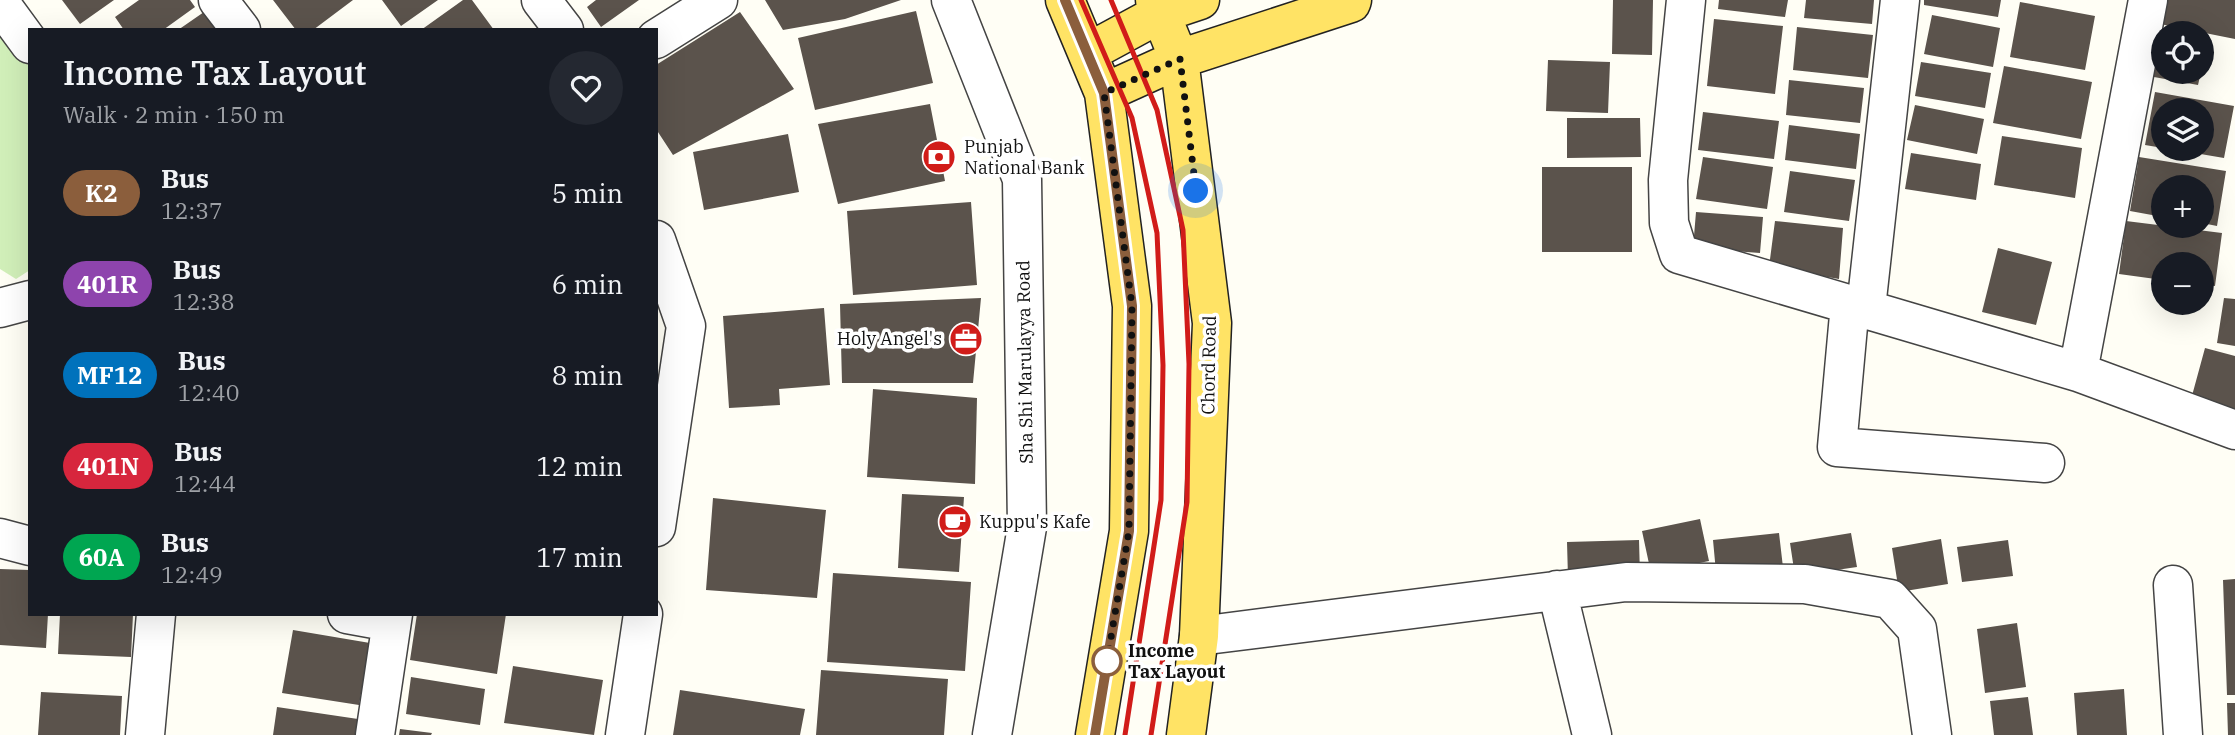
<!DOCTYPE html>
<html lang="en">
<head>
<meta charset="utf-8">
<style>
	body { margin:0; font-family:"IBM Plex Serif",serif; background:#242831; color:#f1f3f6; height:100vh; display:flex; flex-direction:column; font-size:26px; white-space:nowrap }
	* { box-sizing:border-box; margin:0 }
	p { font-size:23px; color:#9ea1a6 }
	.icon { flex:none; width:38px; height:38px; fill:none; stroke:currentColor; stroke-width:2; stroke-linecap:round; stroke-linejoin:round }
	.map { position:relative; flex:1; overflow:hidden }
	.details { position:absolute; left:28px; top:28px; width:630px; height:588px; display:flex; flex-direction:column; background:#171b24; border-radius:0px; box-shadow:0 7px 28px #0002 }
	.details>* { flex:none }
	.badge { padding:0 14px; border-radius:23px; font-size:24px; line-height:46px }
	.buttons { position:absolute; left:2151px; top:21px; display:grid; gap:14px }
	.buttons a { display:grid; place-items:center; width:63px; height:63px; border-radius:50%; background:#171b24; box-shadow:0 7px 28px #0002; font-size:35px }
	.you { position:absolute; width:35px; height:35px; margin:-18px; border:5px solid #fff; border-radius:50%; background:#1a73e8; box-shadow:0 0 0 10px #1a73e833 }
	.map>.badge { position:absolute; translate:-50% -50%; box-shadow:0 0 0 4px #fff }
	.round { display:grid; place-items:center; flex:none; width:74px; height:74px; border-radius:37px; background:#242831 }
	.head { display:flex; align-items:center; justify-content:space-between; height:119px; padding:0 35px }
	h1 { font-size:33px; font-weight:600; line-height:52px }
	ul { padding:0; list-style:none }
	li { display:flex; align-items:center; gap:21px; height:91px; padding:0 35px }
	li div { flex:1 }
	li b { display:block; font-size:26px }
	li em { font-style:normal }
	li .badge { min-width:77px; font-weight:700; text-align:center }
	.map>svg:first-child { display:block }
</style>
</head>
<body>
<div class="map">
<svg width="2235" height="735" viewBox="0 0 2235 735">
	<rect width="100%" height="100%" fill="#fffef5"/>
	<path fill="#d1efb9" d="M0 24 30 63V270L16 279 0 269Z"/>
	<path fill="#5b534c" d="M62 0H114L80 24Z
		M139 0H190L195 7 163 30H124L115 17Z
		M273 0H353L313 30H296Z
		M382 0H438L401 26Z
		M463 0H472L494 30H421Z
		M596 0H639L601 27 587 7Z
		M765 0H901L845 19 783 30Z
		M1613 0H1653L1652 55 1612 54Z
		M1719 0H1788L1785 17 1718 9Z
		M1806 0H1874L1872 24 1804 18Z
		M1924 0H2001L1998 17 1924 5Z
		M2155 0H2235V39L2150 22Z
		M2020 2 2095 16 2085 70 2010 57Z
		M916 11 933 83 815 110 798 38Z
		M204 12 217 30H178Z
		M740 12 794 89 673 155 656 129V65Z
		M1932 15 2000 28 1993 67 1924 54Z
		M1714 19 1783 26 1775 94 1707 86Z
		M1797 27 1873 35 1868 78 1793 70Z
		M2151 34 2163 36V72H2201L2198 85 2143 75Z
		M1548 60 1610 62 1608 113 1546 111Z
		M1921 62 1991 73 1985 108 1915 96Z
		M2004 66 2092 82 2081 139 1993 123Z
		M1789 80 1864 88 1860 123 1786 115Z
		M2155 92 2234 106 2224 158 2177 150 2202 149V110H2163V148L2145 145Z
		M930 104 945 181 838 204 818 124Z
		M1915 105 1984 119 1977 154 1907 140Z
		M1703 112 1779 121 1774 159 1698 150Z
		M1567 118H1640L1641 157 1567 158Z
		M1789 125 1860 134 1856 169 1785 160Z
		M788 134 799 192 704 210 693 152Z
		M2002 136 2082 148 2075 198 1994 185Z
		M1911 153 1981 164 1976 200 1905 189Z
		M1703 157 1773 167 1767 209 1696 199Z
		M2139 157 2226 171 2217 226 2202 223V187H2163V217L2130 211Z
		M1542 167H1632V252H1542Z
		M1790 171 1855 180 1849 221 1784 212Z
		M971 202 977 285 853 295 847 211Z
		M1696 212 1763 217 1760 253 1693 248Z
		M1775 221 1843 228 1839 279 1769 267Z
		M2126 221 2222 233 2215 286 2202 284V264H2163V280L2119 274Z
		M1998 248 2052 262 2036 325 1982 312Z
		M981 298 973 383H842L840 304Z
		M2224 298 2235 299V346L2217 343Z
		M824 308 830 385 779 389 780 405 729 408 723 316Z
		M2205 348 2235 356V414L2190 403Z
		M873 389 977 398 975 484 867 477Z
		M902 494 964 497 959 572 898 568Z
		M713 498 826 510 817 598 706 590Z
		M1700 519 1709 561 1651 573 1642 531Z
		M1779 533 1784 576 1717 583 1713 540Z
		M1851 533 1857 567 1795 576 1790 543Z
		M1941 539 1948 584 1899 592 1892 548Z
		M1639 540 1640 576 1568 578 1567 542Z
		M2008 540 2013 576 1962 582 1957 547Z
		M0 569 30 570V614H48L46 648 0 645Z
		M833 573 971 582 965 671 827 662Z
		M2235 579V695H2227L2223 580Z
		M60 614H133L131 657 58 654Z
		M417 614H506L497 674 410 660Z
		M2017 623 2026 687 1985 693 1977 629Z
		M293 630 370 643 359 705 282 693Z
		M513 666 603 680 594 735 504 723Z
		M821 670 948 679 944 735H816Z
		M411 677 485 689 480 725 406 714Z
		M2124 689 2127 735H2077L2074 693Z
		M680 690 805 709 800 735H673Z
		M41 692 122 696 120 735H38Z
		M2028 697 2033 735H1994L1990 701Z
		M2227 703H2235V735H2228Z
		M277 707 358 719 355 735H273Z
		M400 729 432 733 431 735H399Z"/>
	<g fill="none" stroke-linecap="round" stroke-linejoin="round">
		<defs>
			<path id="minor" d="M218 0 241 30
				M541 0 564 30
				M951 0 1022 179 1027 527 992 735
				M1686 0 1668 180 1669 223 1679 254 2078 372 2235 430
				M0 3 30 44
				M656 39 718 0
				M656 240 686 326 656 527
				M1850 304 1837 447 2045 463
				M0 308 30 300
				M1866 308 1900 0
				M2078 372 2148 0
				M0 538 30 546
				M2173 585 2183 735
				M1557 590 1592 735
				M347 614 391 622
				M1199 636 1626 582 1805 584 1890 599 1917 629 1932 735
				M145 735 156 614
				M375 735 393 614
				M625 735 643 614"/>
			<path id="major" d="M1065 0 1104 93 1132 306 1129 531 1095 735
				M1155 0 1179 59 1212 323 1199 636 1186 735
				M1089 52 1161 13 1200 0
				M1104 93 1179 59 1351 3 1352 0"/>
		</defs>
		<use href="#minor" stroke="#444" stroke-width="41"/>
		<use href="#major" stroke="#222" stroke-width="41"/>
		<use href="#minor" stroke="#fff" stroke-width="38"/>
		<use href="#major" stroke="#ffe365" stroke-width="38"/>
		<path stroke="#d11c19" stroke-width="5" d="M1081 0 1132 118 1157 233 1163 365 1161 500 1125 735
			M1111 0 1157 110 1183 230 1189 364 1187 502 1151 735"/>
	</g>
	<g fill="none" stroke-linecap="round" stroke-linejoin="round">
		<defs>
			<path id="line" d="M1065 0 1104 93 1132 306 1129 531 1095 735"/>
		</defs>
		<use href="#line" stroke="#fff" stroke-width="16"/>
		<use href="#line" stroke="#8b5e3c" stroke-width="10"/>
		<path stroke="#111" stroke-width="7" stroke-dasharray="0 12.6" d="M1107 661 1129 531 1132 306 1104 93 1180 59 1196 191"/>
	</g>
	<defs>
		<symbol id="bank-disc" viewBox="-11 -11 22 22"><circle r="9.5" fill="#d11c19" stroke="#fff"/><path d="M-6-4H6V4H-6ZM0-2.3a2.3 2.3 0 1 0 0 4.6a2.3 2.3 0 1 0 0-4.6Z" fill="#fff"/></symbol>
		<symbol id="office-disc" viewBox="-11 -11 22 22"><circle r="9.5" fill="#d11c19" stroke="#fff"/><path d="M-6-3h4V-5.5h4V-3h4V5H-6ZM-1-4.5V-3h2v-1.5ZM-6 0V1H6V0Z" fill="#fff"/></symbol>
		<symbol id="cafe-disc" viewBox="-11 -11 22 22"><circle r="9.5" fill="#d11c19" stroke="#fff"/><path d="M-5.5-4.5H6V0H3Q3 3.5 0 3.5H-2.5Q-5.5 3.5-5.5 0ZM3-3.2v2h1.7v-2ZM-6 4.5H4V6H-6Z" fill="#fff"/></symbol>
	</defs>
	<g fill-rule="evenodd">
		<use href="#bank-disc" x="920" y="138" width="38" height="38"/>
		<use href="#office-disc" x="947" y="320" width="38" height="38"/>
		<use href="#cafe-disc" x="936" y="503" width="38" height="38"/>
	</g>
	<circle fill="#fff" stroke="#8b5e3c" stroke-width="3.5" cx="1107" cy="661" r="14"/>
	<g text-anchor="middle" stroke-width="7" stroke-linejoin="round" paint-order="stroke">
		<g font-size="18" fill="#111" stroke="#fff" text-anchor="start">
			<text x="964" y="153">Punjab<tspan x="964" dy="21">National Bank</tspan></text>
			<text x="942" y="345" text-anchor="end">Holy Angel's</text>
			<text x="979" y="528">Kuppu's Kafe</text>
		</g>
		<g font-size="18" fill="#111" stroke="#fff">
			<text transform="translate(1025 362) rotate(-91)" y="6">Sha Shi Marulayya Road</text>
			<text transform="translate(1209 365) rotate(-89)" y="6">Chord Road</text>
		</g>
		<g font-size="18" font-weight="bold" fill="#111" stroke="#fff" text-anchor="start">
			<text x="1128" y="657">Income<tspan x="1128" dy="21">Tax Layout</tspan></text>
		</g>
	</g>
</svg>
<div class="buttons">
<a><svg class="icon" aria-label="locate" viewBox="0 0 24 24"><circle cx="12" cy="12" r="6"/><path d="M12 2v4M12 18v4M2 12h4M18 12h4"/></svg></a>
<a><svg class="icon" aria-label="layers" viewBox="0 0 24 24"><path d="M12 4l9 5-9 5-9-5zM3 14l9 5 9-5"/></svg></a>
<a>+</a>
<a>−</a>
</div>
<div class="you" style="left:1196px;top:191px"></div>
<section class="details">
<div class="head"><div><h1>Income Tax Layout</h1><p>Walk · 2 min · 150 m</p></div><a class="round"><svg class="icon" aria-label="heart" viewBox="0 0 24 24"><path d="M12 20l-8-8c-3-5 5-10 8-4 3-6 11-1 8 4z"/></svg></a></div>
<ul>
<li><span class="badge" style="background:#8b5e3c;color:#fff">K2</span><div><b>Bus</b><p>12:37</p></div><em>5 min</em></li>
<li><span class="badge" style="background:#8e44ad;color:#fff">401R</span><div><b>Bus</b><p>12:38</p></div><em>6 min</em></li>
<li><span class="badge" style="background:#0072bc;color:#fff">MF12</span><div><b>Bus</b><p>12:40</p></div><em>8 min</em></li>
<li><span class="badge" style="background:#d7263d;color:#fff">401N</span><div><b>Bus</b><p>12:44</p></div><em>12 min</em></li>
<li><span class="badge" style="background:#00a651;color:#fff">60A</span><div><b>Bus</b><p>12:49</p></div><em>17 min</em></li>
</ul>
</section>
</div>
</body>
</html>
